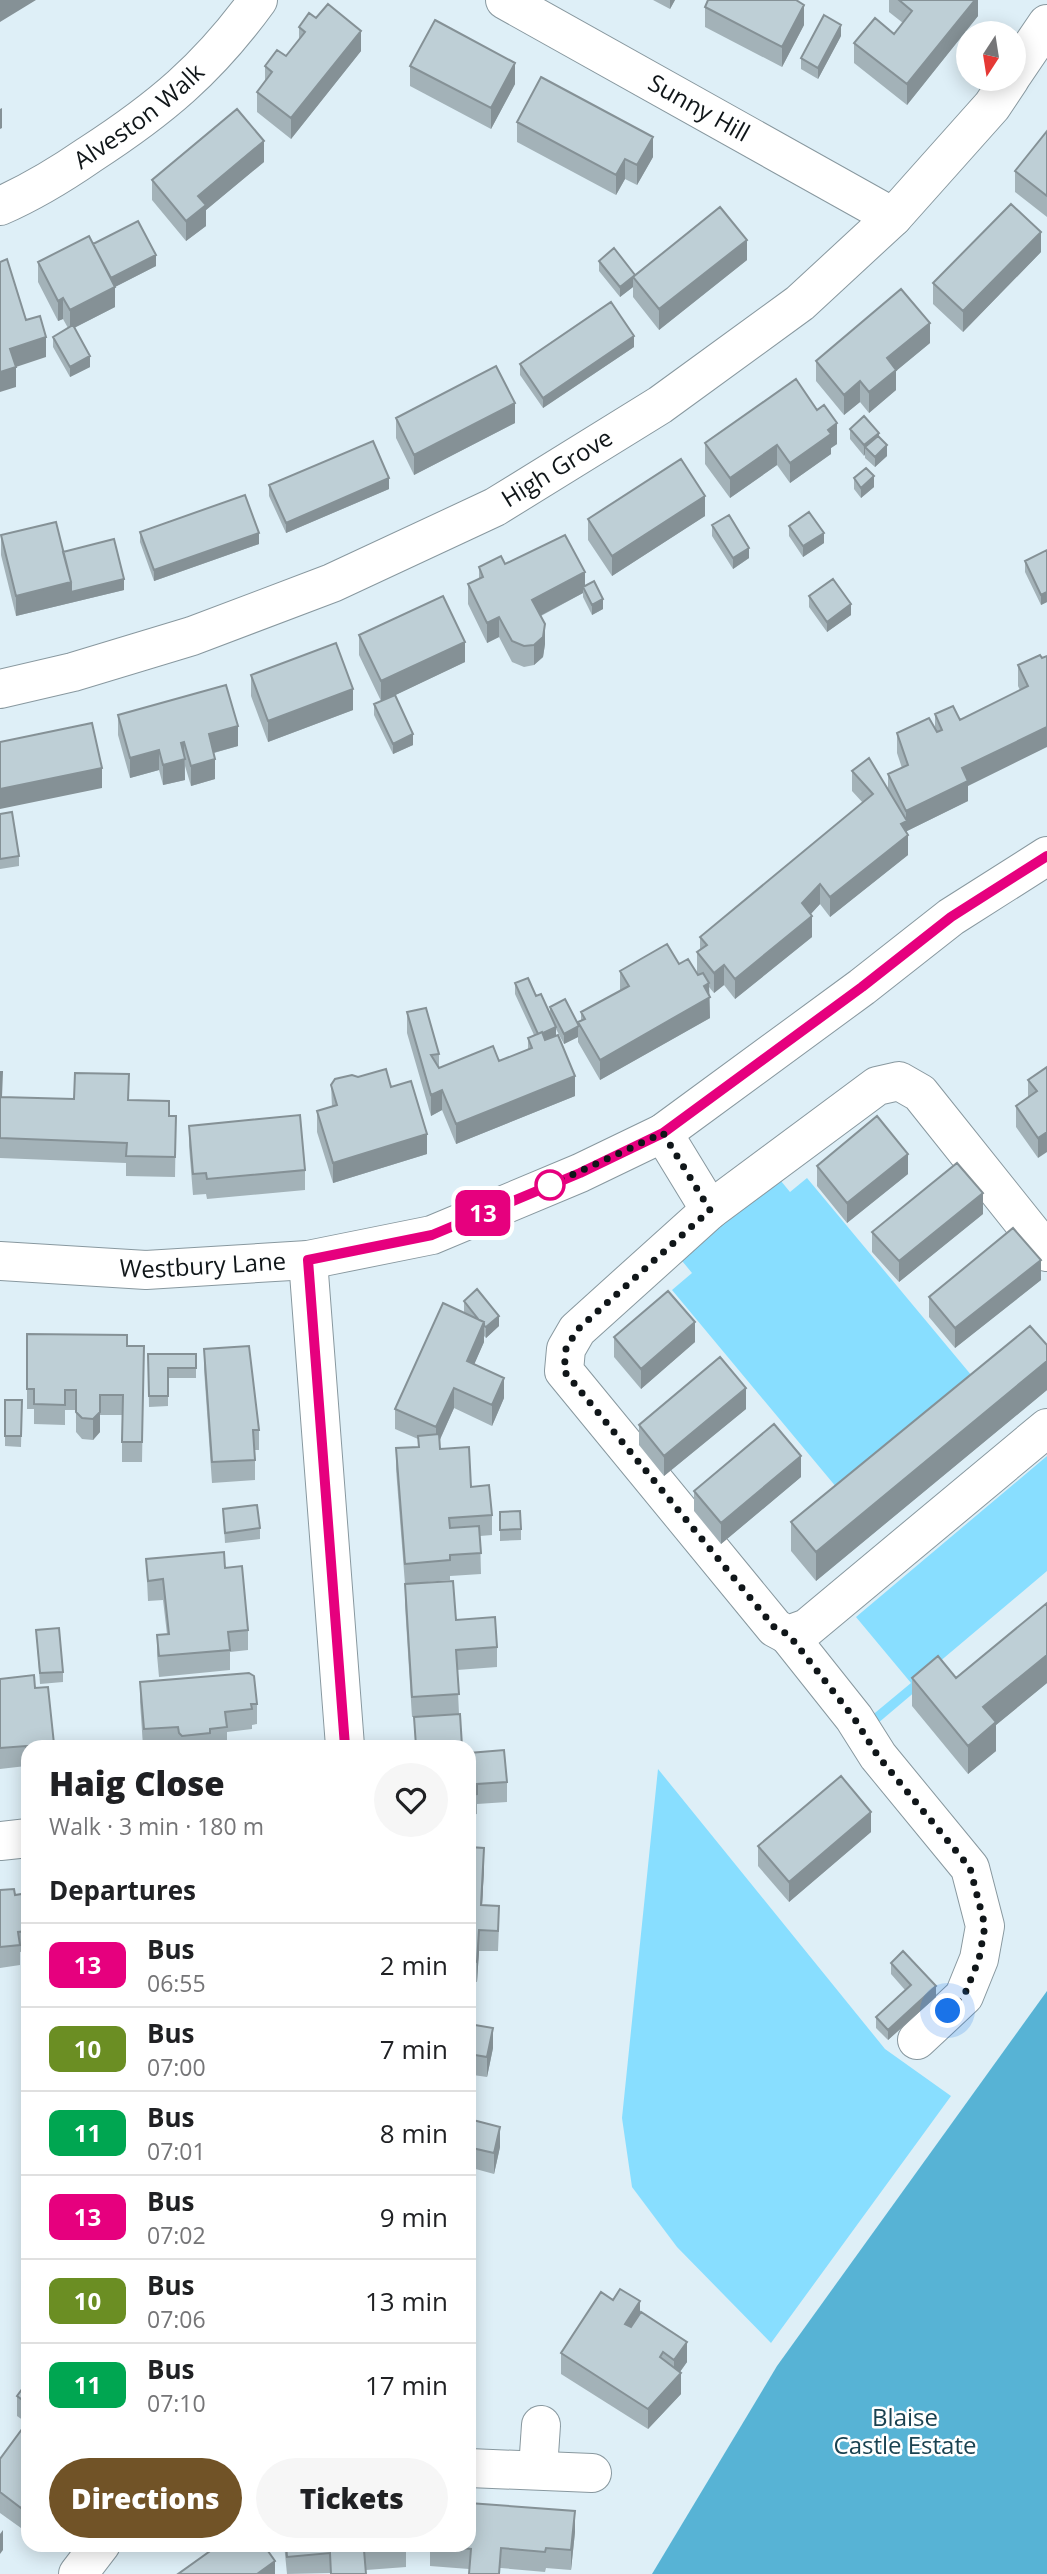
<!DOCTYPE html>
<html lang="en">
<head>
<meta charset="utf-8">
<style>
	body { margin:0; font-family:"Open Sans",sans-serif; background:#f6f6f6; color:#202124; height:100vh; display:flex; flex-direction:column; font-size:26px; white-space:nowrap }
	* { box-sizing:border-box; margin:0 }
	p { font-size:23px; color:#757577 }
	.icon { flex:none; width:38px; height:38px; fill:none; stroke:currentColor; stroke-width:2; stroke-linecap:round; stroke-linejoin:round }
	.map { position:relative; flex:1; overflow:hidden }
	.details { position:absolute; left:21px; top:1740px; width:455px; height:812px; display:flex; flex-direction:column; background:#fff; border-radius:21px; box-shadow:0 4px 18px #0003 }
	.details>* { flex:none }
	.badge { padding:0 14px; border-radius:10px; font-size:24px; line-height:46px }
	.needle { width:46px; rotate:192deg }
	.tools { position:absolute; left:956px; top:21px; display:grid; gap:14px }
	.tools a { display:grid; place-items:center; width:70px; height:70px; border-radius:50%; background:#fff; box-shadow:0 4px 18px #0003; font-size:35px }
	.you { position:absolute; width:35px; height:35px; margin:-18px; border:5px solid #fff; border-radius:50%; background:#1a73e8; box-shadow:0 0 0 10px #1a73e833 }
	.map>.badge { position:absolute; translate:-50% -50%; box-shadow:0 0 0 4px #fff }
	h2 { padding:0 28px; font-size:26px; line-height:63px }
	.round { display:grid; place-items:center; flex:none; width:74px; height:74px; border-radius:37px; background:#f6f6f6 }
	.overview { display:flex; align-items:center; justify-content:space-between; height:119px; padding:0 28px }
	h1 { font-size:33px; font-weight:800; line-height:52px }
	.cta { display:flex; gap:14px; margin-top:auto; padding:14px 28px }
	.cta a { flex:1; height:80px; border-radius:42px; background:#715327; color:#fff; font-size:28px; font-weight:800; line-height:80px; text-align:center }
	.cta a+a { background:#f6f6f6; color:#202124 }
	ul { padding:0; list-style:none }
	li { display:flex; align-items:center; gap:21px; height:84px; padding:0 28px; border-top:2px solid #e0e0e0 }
	li div { flex:1 }
	li b { display:block; font-size:26px }
	li em { font-style:normal }
	li .badge { min-width:77px; font-weight:700; text-align:center }
	.map>svg:first-child { display:block }
</style>
</head>
<body>
<div class="map">
<svg width="1047" height="2574" viewBox="0 0 1047 2574">
	<rect width="100%" height="100%" fill="#deeff7"/>
	<path fill="#88deff" d="M776 1175 790 1192 807 1178 972 1376 837 1488 672 1290 692 1273 678 1256Z
		M1047 1456V1571L932 1668 936 1674 871 1729 864 1722 911 1683 856 1617Z
		M658 1769 885 2049 951 2096 771 2343 677 2247 632 2187 622 2118Z"/>
	<path fill="#57b3d5" d="M1047 1991V2574H652L777 2366Z"/>
	<g fill="none" stroke-linecap="round" stroke-linejoin="round">
		<defs>
			<g id="street">
				<path id="s1" d="M505 0 893 217"/>
				<path d="M1013 74 1047 24"/>
				<path id="s2" d="M0 206C32 192 60 175 89 155 160 109 208 69 258 0"/>
				<path id="s3" d="M0 689 73 672 192 636 332 583 495 507 660 405 800 303 893 217 992 106 1010 79"/>
				<path d="M663 1133 710 1210"/>
				<path d="M1047 1252 920 1093 899 1081 877 1086 710 1210 577 1330 566 1349 564 1371 775 1628 788 1635 807 1628 1047 1428"/>
				<path d="M308 1260 345 1746"/>
				<path d="M788 1635 854 1718 878 1756 970 1868 985 1926 979 1959 964 1996 917 2040"/>
				<path d="M0 1841 28 1838"/>
				<path d="M469 2468 592 2473"/>
				<path d="M538 2469 541 2425"/>
				<path d="M78 2574 101 2544"/>
			</g>
			<g id="secondary">
				<path id="s4" d="M0 1261 146 1270 308 1260 432 1235 580 1173 663 1133 862 987 951 917 1047 856"/>
			</g>
		</defs>
		<use href="#street" stroke="#88989f" stroke-width="40"/>
		<use href="#secondary" stroke="#88989f" stroke-width="40"/>
		<use href="#street" stroke="#fff" stroke-width="38"/>
		<use href="#secondary" stroke="#fff" stroke-width="38"/>
	</g>
	<path fill="#a3b2b8" d="M653 0H675L670 9Z
		M889 0H978V16L907 105 854 63V43L894 34 903 23 889 12Z
		M705 7 804 25 782 67 705 27Z
		M299 27 361 51 291 139 257 112V92L265 82V66L286 56 299 40Z
		M841 36 818 79 801 69V58Z
		M410 66 515 84 491 129 410 86Z
		M517 122 653 157 637 185 625 179 616 195 517 142Z
		M1047 131V217L1015 192V171Z
		M264 162 206 210V226L186 241 152 200V180Z
		M93 244 156 266 115 287V307L74 328 90 367 70 377 53 347V337L68 328 63 319 58 321 38 282V262Z
		M1041 252 963 332 933 304V283Z
		M747 260 659 330 633 297V287L620 297 599 271V261L635 275Z
		M930 343 896 371V390L869 413 860 402 844 415 816 381V361Z
		M634 347 543 408 520 375V364Z
		M396 418 515 423 414 475 396 438Z
		M850 429 879 436 887 456 875 467 865 458V454L864 456 850 439Z
		M705 443 837 444 831 448V454L790 483 777 465 730 498 705 464Z
		M854 478 874 487 861 498 854 489Z
		M269 485 389 489 286 533 269 496Z
		M705 516 612 576 588 540V519Z
		M712 525 749 558 733 569 712 536Z
		M789 526 824 543 803 557 789 536Z
		M140 532 259 544 154 581 140 542Z
		M1 535 63 552 124 590 16 616 1 555Z
		M1047 550V602L1041 605 1025 572V561Z
		M505 564 585 586 603 609 592 615 583 597V593L541 616 545 644 543 657 534 665 524 667 512 662 499 637 487 643 468 604V584L479 579V567Z
		M809 596 851 615 827 632 809 607Z
		M359 635 465 662 395 695 413 745 393 754 374 715V704L381 701 359 655Z
		M1047 656 968 786V801L907 831 908 855 830 917 820 904 810 914 812 937 735 999 724 985 714 993 709 987 710 1018 600 1080 578 1042V1037L564 1044 556 1029V1036L575 1096 456 1144 442 1110 431 1116 407 1033V1012L439 1054V1068L499 1061 528 1050V1038L534 1035 515 994V983L536 996 550 1014V1007L578 1024V1022L581 1020V1012L620 991V971L679 964 698 975H699L697 973V952L700 950V937L863 803 852 791V771L888 790V774L902 768 897 753V733L935 730V714L960 720 1020 690 1018 686V665Z
		M251 675 353 710 268 742 251 696Z
		M118 715 238 746 214 753 215 779 191 786 185 766V780L163 785 159 770 130 778 118 735Z
		M0 814 19 856V866L0 869Z
		M1047 1067 1038 1158 1016 1127V1106L1028 1097V1080Z
		M0 1072 2 1097 129 1101 169 1116H176L175 1177 126 1176V1163L0 1158Z
		M358 1077 391 1087 427 1154 333 1183 317 1132V1111L332 1107 331 1085Z
		M189 1126 305 1170V1190L207 1199 206 1194 193 1195 189 1146Z
		M817 1166 908 1174 847 1223 817 1186Z
		M983 1214 899 1282 872 1252V1232Z
		M1041 1280 955 1348 929 1317V1297Z
		M464 1301 499 1326 486 1338 484 1336V1342L474 1364 504 1398 492 1426 454 1408 439 1442 440 1449 471 1487 492 1515V1535L480 1536 481 1574 450 1576V1580L405 1584 396 1469V1448L418 1447V1439L395 1429V1409L465 1313 464 1312Z
		M27 1334 127 1346H144L142 1462H122V1415H100V1432L93 1440 82 1439 76 1432V1410H65V1425L34 1424V1409H27Z
		M614 1337 695 1342 641 1389 614 1357Z
		M1047 1345V1390L816 1581 791 1551V1522Z
		M204 1349 259 1430V1450H255V1480L212 1483 204 1369Z
		M148 1354H196V1378H168V1406L149 1407Z
		M5 1400H22L21 1447 5 1446Z
		M746 1409 664 1476 639 1445V1425Z
		M801 1477 721 1544 694 1511V1491Z
		M223 1509 260 1528V1539L225 1543Z
		M500 1512 521 1529V1540L500 1541Z
		M146 1559 225 1568 248 1630V1650L230 1652V1670L159 1677 157 1655V1635L167 1634 163 1600 148 1601Z
		M405 1584 497 1647V1667L457 1670 459 1714 412 1717 405 1605Z
		M1047 1603V1683L996 1725V1751L968 1774 912 1706V1678H956Z
		M36 1630 63 1672V1682L40 1684Z
		M0 1679 35 1688 48 1687 54 1746H28V1772H27L26 1766 0 1769Z
		M140 1682 257 1704V1724L252 1725V1729L227 1732V1746H143L140 1702Z
		M469 1753 507 1782V1802L477 1804V1814L469 1815Z
		M871 1832 789 1902 758 1866V1846Z
		M469 1847 484 1868 482 1905 499 1926 498 1951H479L477 1982 469 1981Z
		M0 1890 15 1895 28 1893V1951L20 1952V1965L0 1968Z
		M891 1963 936 1997 888 2040 876 2028V2017L905 1990 891 1974Z
		M469 2024 493 2048 487 2077 473 2075V2085L469 2106Z
		M469 2119 500 2147 494 2174 472 2168Z
		M28 2299V2333L23 2330V2310Z
		M640 2314 687 2362 680 2372 681 2394 648 2429 561 2374V2353Z
		M28 2381V2518L21 2528 0 2513V2459L27 2423 17 2416V2396Z
		M575 2532 571 2570 546 2568 545 2572 501 2568 469 2569 430 2566V2544Z
		M284 2544H406V2567L366 2570V2574H330V2573L287 2574Z"/>
	<path fill="#859196" d="M0 0H36L0 22Z
		M670 0H675L670 9Z
		M975 0H978V16L907 105V84Z
		M804 5V25L782 67V47Z
		M841 25V36L818 79V68Z
		M361 31V51L291 139V118Z
		M515 63V84L491 129V108Z
		M2 108V128L0 129V109Z
		M653 137V157L637 185V165Z
		M264 141V162L206 210V226L186 241V221L198 196Z
		M625 159V179L616 195V175Z
		M1041 232V252L963 332V311Z
		M747 240V260L659 330V309Z
		M156 255V266L107 291V280Z
		M633 277V287L620 297V287Z
		M115 287V307L70 330V310Z
		M63 298V319L58 321V301Z
		M930 323V343L896 371V390L869 413V392L887 358Z
		M634 336V347L543 408V398Z
		M46 337V357L16 367V387L0 392V372L10 349Z
		M90 356V367L70 377V367Z
		M860 381V402L844 415V395Z
		M515 403V423L414 475V455Z
		M837 423V444L831 448V454L790 483V463Z
		M879 433V443L865 447V454L864 456V445Z
		M777 445V465L730 498V478Z
		M887 445V456L875 467V457Z
		M874 476V487L861 498V488Z
		M389 478V489L286 533V523Z
		M705 496V516L612 576V556Z
		M259 533V544L154 581V570Z
		M824 533V543L803 557V546Z
		M749 548V558L733 569V558Z
		M585 572V590L583 587V593L532 620V600Z
		M124 579V590L16 616V596L71 582Z
		M1047 592V602L1041 605V595Z
		M603 599V609L592 615V605Z
		M851 604V615L827 632V622Z
		M499 617V637L487 643V623Z
		M545 624V644L543 657 534 665V645Z
		M465 642V662L381 702V681Z
		M353 689V710L268 742V721Z
		M238 726V746L209 754V734Z
		M1047 727V747L968 786V801L907 831V836L908 835V855L830 917V897L901 824 906 821V811L962 768Z
		M413 734V745L393 754V744Z
		M184 742 185 780 163 785V765L181 743Z
		M159 750V770L130 778V758Z
		M215 759V779L191 786V766Z
		M102 768V788L0 809V789Z
		M820 884V904L802 924V903Z
		M812 916V937L735 999V979Z
		M724 965V985L714 993V973Z
		M709 983 710 1018 600 1080V1060Z
		M578 1026V1037L564 1044V1034Z
		M556 1027V1037L539 1045V1035Z
		M575 1076V1096L456 1144V1124Z
		M442 1090V1110L431 1116V1095Z
		M1047 1132V1152L1038 1158V1138Z
		M427 1134V1154L333 1183V1163Z
		M908 1154V1174L847 1223V1203Z
		M983 1193V1214L899 1282V1261Z
		M1041 1260V1280L955 1348V1328Z
		M499 1316V1326L486 1338V1327Z
		M484 1322V1342L467 1381V1361Z
		M695 1322V1342L641 1389V1369Z
		M1047 1361V1390L816 1581V1552Z
		M504 1378V1398L492 1426V1405Z
		M454 1388V1408L436 1448V1427Z
		M746 1388V1409L664 1476V1456Z
		M100 1395V1432L93 1440V1419Z
		M801 1456V1477L721 1544V1523Z
		M1047 1655V1683L996 1725V1751L968 1774V1746L983 1707Z
		M871 1812V1832L789 1902V1882Z
		M484 1848V1868L481 1925V1905Z
		M479 1930V1951L477 1982V1962Z
		M936 1986V1997L888 2040V2030Z
		M493 2028V2048L487 2077V2057Z
		M473 2065V2085L469 2106V2086Z
		M500 2127V2147L494 2174V2153Z
		M472 2148V2168L469 2183V2162Z
		M640 2301V2322L625 2344V2324Z
		M687 2342V2362L674 2380V2360Z
		M681 2373V2394L648 2429V2409Z
		M28 2498V2518L21 2528V2508Z
		M575 2511V2532L571 2570V2550Z
		M3 2530V2550L0 2554V2534Z
		M275 2561V2574H257Z"/>
	<path fill="#becfd6" stroke="#859196" stroke-width="2" d="M708 0H796L804 5 782 47 705 7Z
		M899 0H975L907 84 854 43 875 18 894 34 912 11Z
		M328 4 361 31 291 118 257 92 272 72 265 66 277 50 286 56 305 32 299 27 309 13 316 18Z
		M824 15 841 25 818 68 801 58Z
		M435 20 515 63 491 108 410 66Z
		M541 77 653 137 637 165 625 159 616 175 517 122Z
		M237 109 264 141 198 196 206 205 186 221 152 180Z
		M1047 131V196L1015 171Z
		M1011 204 1041 232 963 311 933 283Z
		M720 207 747 240 659 309 633 277Z
		M138 221 156 255 111 278 93 244Z
		M89 236 115 287 70 310 63 298 58 301 38 262Z
		M614 248 635 275 620 287 599 261Z
		M7 259 26 320 40 316 46 337 10 349 16 367 0 372V262Z
		M901 289 930 323 887 358 896 370 869 392 860 381 844 395 816 361Z
		M611 302 634 336 543 398 520 364Z
		M73 325 90 356 70 367 53 337Z
		M496 366 515 403 414 455 396 418Z
		M796 379 817 410 824 405 837 423 828 430 831 434 790 463 777 445 730 478 705 443Z
		M864 416 879 433 864 445 850 429Z
		M878 436 887 445 875 457 865 447Z
		M373 441 389 478 286 523 269 485Z
		M681 459 705 496 612 556 588 519Z
		M866 468 874 476 861 488 854 478Z
		M245 495 259 533 154 570 140 532Z
		M809 512 824 533 803 546 789 526Z
		M729 515 749 548 733 558 712 525Z
		M56 522 71 582 16 596 1 535Z
		M565 535 585 572 532 600 545 624 543 637 534 645 524 646 512 641 499 617 487 623 468 584 483 577 479 567 501 556 505 564Z
		M114 539 124 579 71 592V582L63 552Z
		M1047 550V592L1041 595 1025 561Z
		M833 579 851 604 827 622 809 596Z
		M594 581 603 599 592 605 583 587Z
		M443 596 465 642 381 681 359 635Z
		M336 643 353 689 268 721 251 675Z
		M1040 655 1042 658 1047 656V727L962 768 968 781 906 811 888 774 908 765 897 733 929 718 937 732 942 730 935 714 953 706 960 720 1028 686 1018 665Z
		M226 685 238 726 209 734 215 759 191 766 184 742 181 743 185 759 163 765 159 750 130 758 118 715Z
		M395 695 413 734 393 744 374 704Z
		M92 723 102 768 0 789V742Z
		M869 758 907 821 901 824 908 835 830 897 820 884 802 903 812 916 735 979 724 965 714 973 697 952 707 945 700 937 873 794 852 771Z
		M12 812 19 856 0 859V814Z
		M667 944 679 964 688 959 698 975 703 973 709 983 704 986 710 997 600 1060 578 1022 585 1019 581 1012 629 986 620 971Z
		M528 978 536 996 541 994 556 1027 543 1033 542 1032 538 1034 515 983Z
		M565 999 579 1026 564 1034 550 1007Z
		M426 1008 439 1054 431 1055 439 1068 493 1046 499 1061 532 1048 528 1038 542 1032 545 1040 558 1035 575 1076 456 1124 442 1090 431 1095 407 1012Z
		M1047 1067V1132L1038 1138 1016 1106 1037 1091 1028 1080Z
		M386 1069 391 1087 411 1081 427 1134 333 1163 317 1111 337 1105 331 1085 335 1079 352 1075 358 1077Z
		M0 1072H2L1 1097 74 1099 75 1073 129 1074 128 1100 169 1101V1116H176L175 1157 126 1156 127 1143 0 1138Z
		M300 1115 305 1170 207 1179 206 1173 193 1174 189 1126Z
		M877 1116 908 1154 847 1203 817 1166Z
		M957 1163 983 1193 899 1261 872 1232Z
		M1013 1228 1041 1260 955 1328 929 1297Z
		M477 1289 499 1316 486 1327 484 1326V1322L479 1320 464 1301Z
		M668 1291 695 1322 641 1369 614 1337Z
		M443 1303 484 1322 467 1361 504 1378 492 1405 454 1388 436 1427 395 1409Z
		M1030 1326 1047 1345V1361L816 1552 791 1522Z
		M27 1334 127 1335V1346H144L142 1442H122L123 1395H100V1412L93 1419 82 1418 76 1412V1390H65V1405L34 1404V1389H27Z
		M249 1346 259 1430H253L255 1460 212 1462 204 1349Z
		M148 1354H196V1368H168V1396H149Z
		M720 1357 746 1388 664 1456 639 1425Z
		M5 1400H22L21 1436H5Z
		M774 1424 801 1456 721 1523 694 1491Z
		M439 1434 440 1449 469 1447 471 1487 489 1485 492 1515 449 1518 450 1528 479 1526 481 1553 450 1555V1560L405 1564 396 1448 419 1447 418 1436Z
		M257 1505 260 1528 225 1533 223 1509Z
		M520 1511 521 1529 500 1530V1512Z
		M224 1552 225 1568 242 1566 248 1630 228 1632 230 1650 159 1656 157 1635 169 1634 163 1579 148 1581 146 1559Z
		M453 1581 456 1620 495 1617 497 1647 456 1650 459 1694 412 1697 405 1584Z
		M1047 1603V1655L983 1707 996 1722 968 1746 912 1678 938 1656 956 1678Z
		M59 1628 63 1672 40 1673 36 1630Z
		M249 1673 254 1676 257 1704H251L252 1709 225 1712 227 1727 210 1729V1733L182 1736 179 1733 178 1727 144 1729 140 1682Z
		M34 1675 35 1688 48 1687 54 1744H50V1746H28V1751L27 1752 26 1746 0 1748V1679Z
		M460 1714 462 1746H416L414 1717Z
		M504 1750 507 1782 477 1784V1794L469 1795V1753Z
		M841 1776 871 1812 789 1882 758 1846Z
		M469 1847 484 1848 481 1905 499 1906 498 1931 479 1930 477 1962 469 1961Z
		M14 1889 15 1895 28 1893V1931L18 1932 20 1945 0 1947V1890Z
		M903 1951 936 1986 888 2030 876 2017 911 1985 891 1963Z
		M469 2024 493 2028 487 2057 469 2054Z
		M469 2064 473 2065 469 2086Z
		M469 2119 500 2127 494 2153 472 2148 469 2162Z
		M620 2289 640 2301 625 2324 631 2327 641 2312 687 2342 674 2360 663 2352 660 2357 681 2373 648 2409 561 2353 601 2292 613 2300Z
		M28 2299V2313L23 2310Z
		M28 2381V2404L17 2396Z
		M28 2421V2498L21 2508 0 2492V2459Z
		M469 2503 575 2511 571 2550 546 2548 545 2552 501 2548 499 2574H469L471 2549 430 2545V2544H469Z
		M220 2544H263L275 2561 257 2574H178Z
		M286 2544H406V2546L364 2550 366 2574H331L330 2553 287 2557Z"/>
	<g fill="none" stroke-linecap="round" stroke-linejoin="round">
		<defs>
			<path id="line" d="M345 1746 308 1260 432 1235 580 1173 663 1133 862 987 951 917 1047 856"/>
		</defs>
		<use href="#line" stroke="#fff" stroke-width="16"/>
		<use href="#line" stroke="#e6007e" stroke-width="10"/>
		<path stroke="#101619" stroke-width="7" stroke-dasharray="0 12.6" d="M550 1185 663 1133 710 1210 577 1330 566 1349 564 1371 775 1628 789 1635 854 1718 878 1756 970 1868 985 1926 979 1959 964 1996 948 2011"/>
	</g>
	<circle fill="#fff" stroke="#e6007e" stroke-width="3.5" cx="550" cy="1185" r="14"/>
	<g text-anchor="middle" stroke-width="5" stroke-linejoin="round" paint-order="stroke">
		<g font-size="24" fill="#101619" stroke="#fff">
			<text dy="8" stroke="none"><textPath href="#s1" startOffset="222">Sunny Hill</textPath></text>
			<text dy="8" stroke="none"><textPath href="#s2" startOffset="166">Alveston Walk</textPath></text>
			<text dy="8" stroke="none"><textPath href="#s3" startOffset="602">High Grove</textPath></text>
			<text dy="8" stroke="none"><textPath href="#s4" startOffset="203">Westbury Lane</textPath></text>
		</g>
		<g font-size="24" fill="#194251" stroke="#fff">
			<text x="905" y="2426">Blaise<tspan x="905" dy="28">Castle Estate</tspan></text>
		</g>
	</g>
</svg>
<div class="tools">
<a><svg class="needle" viewBox="-14 -14 28 28"><path d="M0-13l5 13h-10z" fill="#e53935"/><path d="M0 13l5-13h-10z" fill="#757577"/></svg></a>
</div>
<div class="you" style="left:948px;top:2011px"></div>
<b class="badge" style="left:483px;top:1213px;background:#e6007e;color:#fff">13</b>
<section class="details">
<div class="overview"><div><h1>Haig Close</h1><p>Walk · 3 min · 180 m</p></div><a class="round"><svg class="icon" aria-label="heart" viewBox="0 0 24 24"><path d="M12 20l-8-8c-3-5 5-10 8-4 3-6 11-1 8 4z"/></svg></a></div>
<h2>Departures</h2>
<ul>
<li><span class="badge" style="background:#e6007e;color:#fff">13</span><div><b>Bus</b><p>06:55</p></div><em>2 min</em></li>
<li><span class="badge" style="background:#6b8e23;color:#fff">10</span><div><b>Bus</b><p>07:00</p></div><em>7 min</em></li>
<li><span class="badge" style="background:#00a651;color:#fff">11</span><div><b>Bus</b><p>07:01</p></div><em>8 min</em></li>
<li><span class="badge" style="background:#e6007e;color:#fff">13</span><div><b>Bus</b><p>07:02</p></div><em>9 min</em></li>
<li><span class="badge" style="background:#6b8e23;color:#fff">10</span><div><b>Bus</b><p>07:06</p></div><em>13 min</em></li>
<li><span class="badge" style="background:#00a651;color:#fff">11</span><div><b>Bus</b><p>07:10</p></div><em>17 min</em></li>
</ul>
<div class="cta"><a>Directions</a><a>Tickets</a></div>
</section>
</div>
</body>
</html>
